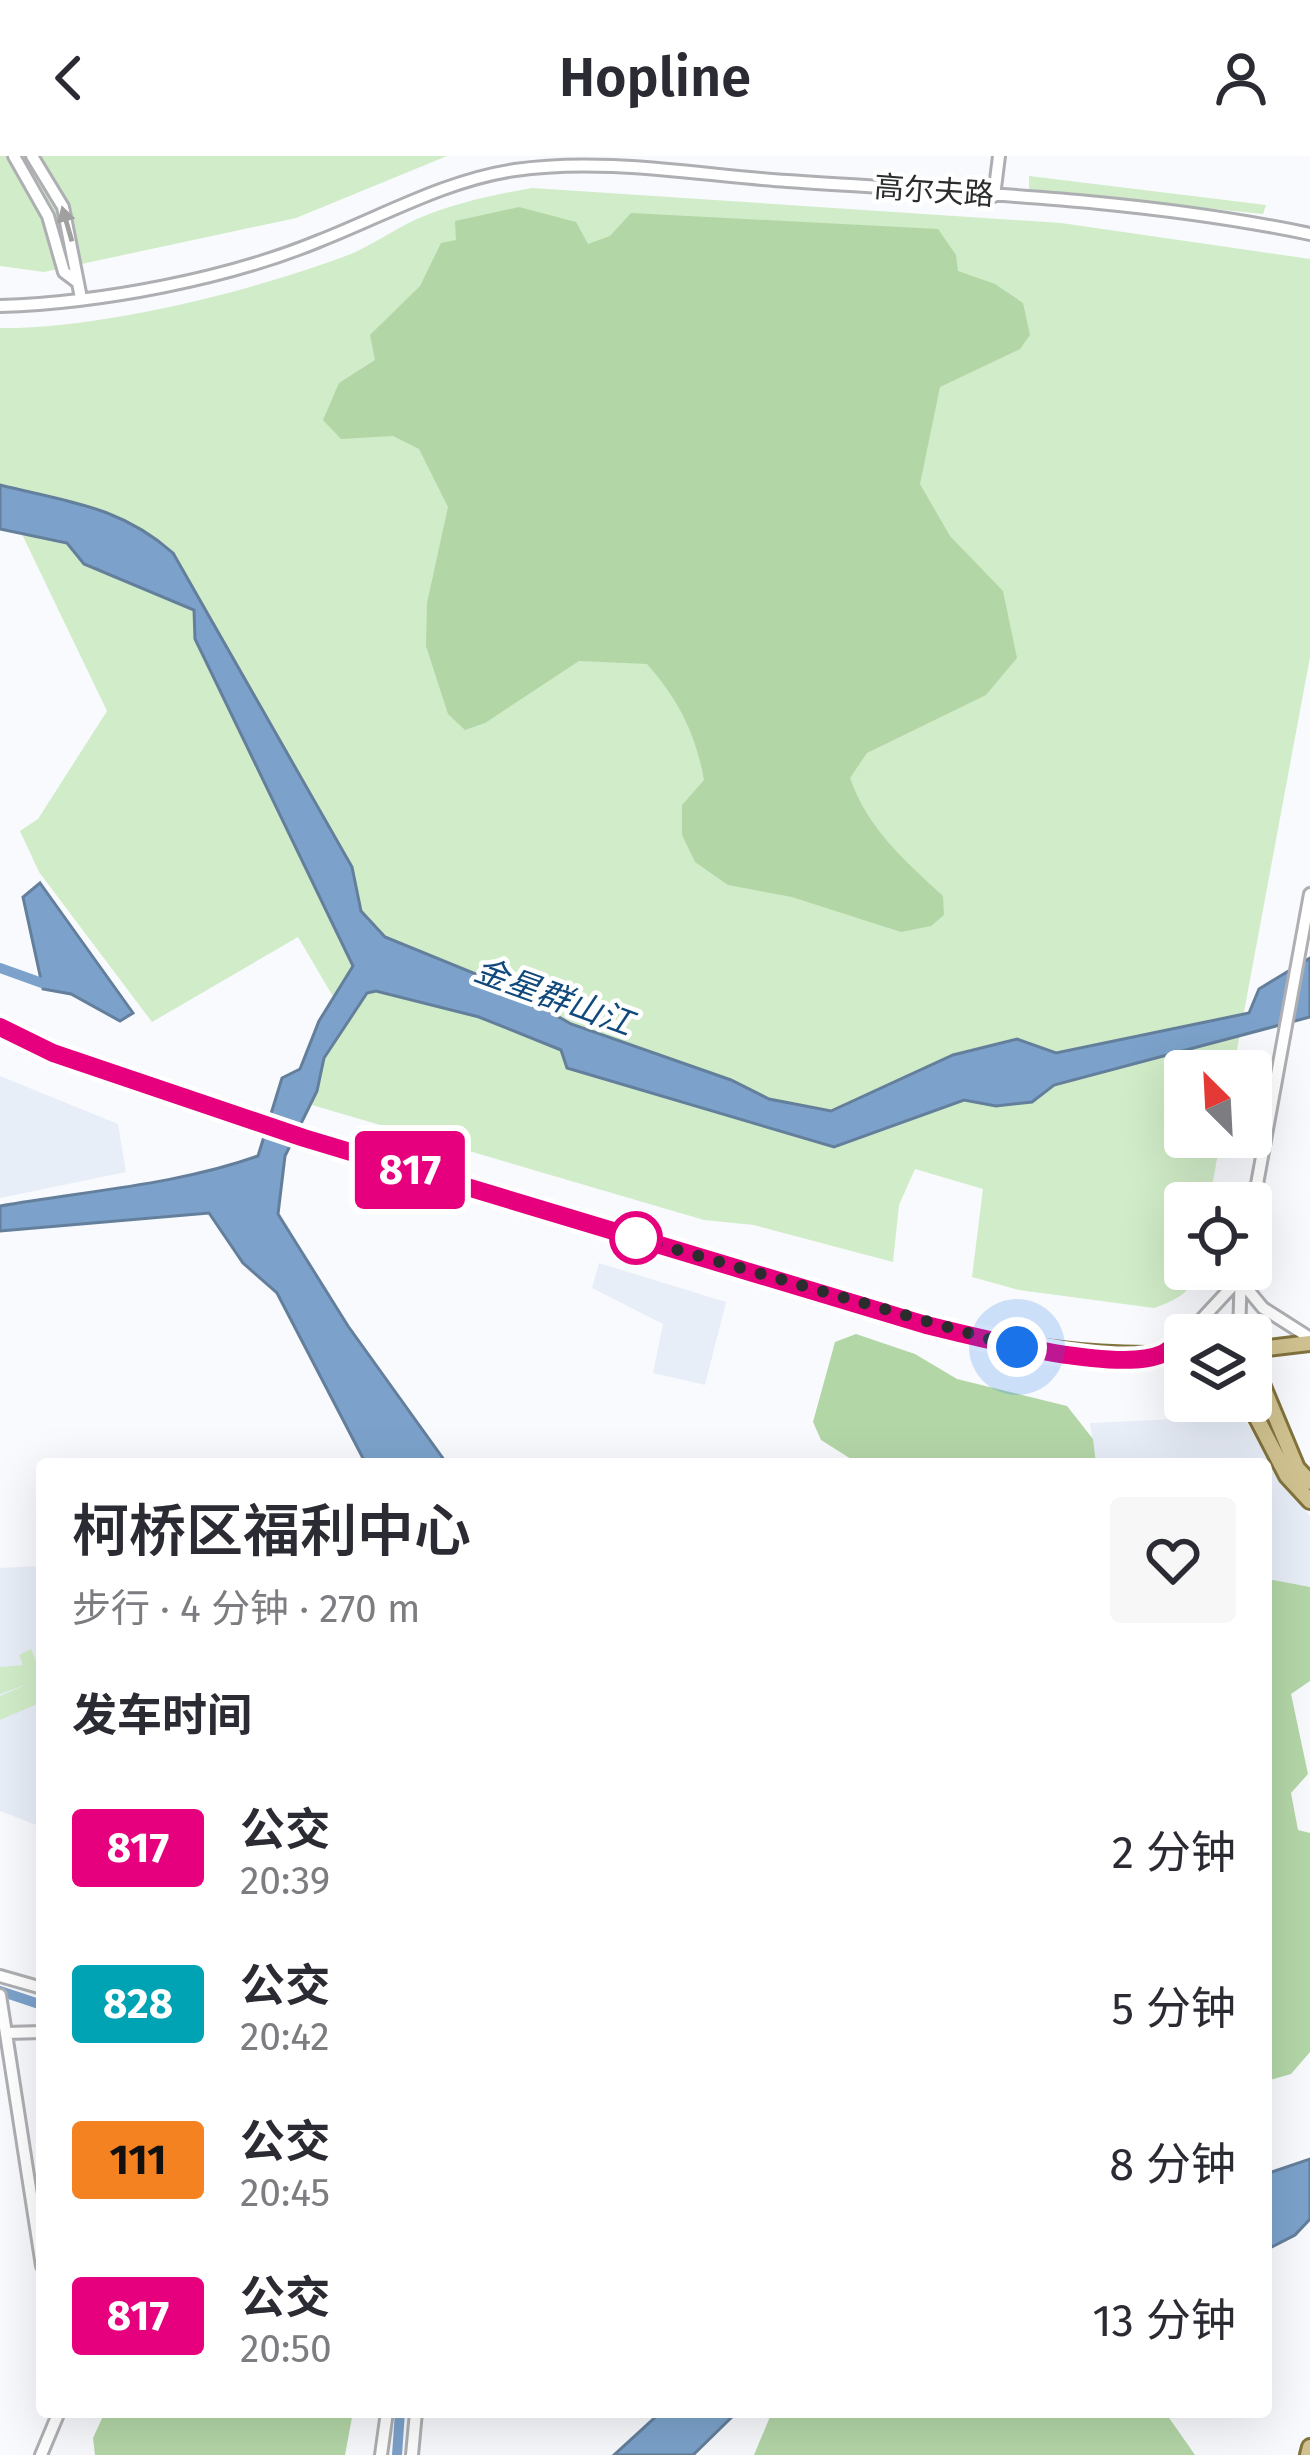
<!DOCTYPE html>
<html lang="zh">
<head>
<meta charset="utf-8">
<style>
	body { margin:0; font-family:"Fira Sans","Noto Sans SC",sans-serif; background:#f7f7f7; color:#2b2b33; height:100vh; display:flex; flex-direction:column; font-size:45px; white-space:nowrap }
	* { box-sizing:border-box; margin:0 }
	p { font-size:39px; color:#7c7c81 }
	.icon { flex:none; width:66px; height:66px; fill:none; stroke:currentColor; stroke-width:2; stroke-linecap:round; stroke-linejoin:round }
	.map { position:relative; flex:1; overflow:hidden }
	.panel { position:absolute; left:36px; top:1302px; width:1236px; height:960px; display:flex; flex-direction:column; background:#fff; border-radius:12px; box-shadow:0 12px 48px #0002 }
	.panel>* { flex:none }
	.badge { padding:0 24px; border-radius:9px; font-size:42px; line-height:78px }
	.needle { width:78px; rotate:336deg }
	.tools { position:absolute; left:1164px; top:894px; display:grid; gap:24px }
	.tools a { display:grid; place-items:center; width:108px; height:108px; border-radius:12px; background:#fff; box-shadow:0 12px 48px #0002; font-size:60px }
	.you { position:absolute; width:60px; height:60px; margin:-30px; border:9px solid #fff; border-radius:50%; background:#1a73e8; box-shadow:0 0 0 18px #1a73e833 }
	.map>.badge { position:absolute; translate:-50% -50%; box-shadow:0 0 0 6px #fff }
	h2 { padding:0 36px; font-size:45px; line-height:108px }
	.round { display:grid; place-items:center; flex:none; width:126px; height:126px; border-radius:12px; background:#f7f7f7 }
	.headline { display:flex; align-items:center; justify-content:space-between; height:204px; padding:0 36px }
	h1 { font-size:57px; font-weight:600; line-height:90px }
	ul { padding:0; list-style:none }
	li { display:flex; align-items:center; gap:36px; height:156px; padding:0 36px }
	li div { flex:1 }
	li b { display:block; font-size:45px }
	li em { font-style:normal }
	li .badge { min-width:132px; font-weight:700; text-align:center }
	header { display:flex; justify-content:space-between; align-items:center; height:156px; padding:0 36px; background:#fff; font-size:54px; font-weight:600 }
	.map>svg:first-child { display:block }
</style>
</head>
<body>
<header><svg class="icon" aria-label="back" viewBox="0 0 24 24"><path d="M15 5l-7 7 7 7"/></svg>Hopline<svg class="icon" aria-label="person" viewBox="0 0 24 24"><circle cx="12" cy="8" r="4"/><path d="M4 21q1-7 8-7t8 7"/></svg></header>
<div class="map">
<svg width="1310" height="2299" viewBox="0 0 1310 2299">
	<rect width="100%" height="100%" fill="#f8fafd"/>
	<path fill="#e8eef8" d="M0 920 118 968 126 1016 0 1042Z
		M599 1107 726 1146 705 1229 653 1217 663 1168 592 1132Z
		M1243 1260 1282 1329 1310 1360V1431L1266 1425V1308H1096L1090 1267Z
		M42 1410V1671L0 1655V1412Z"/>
	<path fill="#d1ecc8" d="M0 0H447L296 62 44 116 0 110Z
		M1029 20 1266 49 1263 58 1029 34Z
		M532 32 1061 67 1310 103V501L1233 915H1185V981H1221L1209 1047H1185V1113H1201C1191 1136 1177 1144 1154 1152L1019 1134 972 1121 983 1033 915 1013 899 1049 893 1106 754 1069 704 1064 312 949 324 902 348 866 298 781 152 866 39 716 20 675 38 663 107 555 19 372 0 367V172C100 173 248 136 343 101 369 92 392 74 417 63 455 47 492 39 532 32Z
		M31 1493 42 1519V1554L36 1542 37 1548 0 1564V1540L30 1527 0 1538V1511L23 1509 19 1499Z"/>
	<path fill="#b3d6a7" d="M519 51 576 66 588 88 610 80 631 57 938 73 956 99 958 115 995 128 1023 147 1030 179 1020 193 940 231 920 328 950 380 1003 435 1017 502 986 539 867 597 850 622C868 673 904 704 943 740L944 759 931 770 901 776 792 741 728 729 695 706 682 679V649L704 624C696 578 678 543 647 508L579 505 485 567 465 574 448 558 426 490 427 447 448 351 419 293 393 280 341 283 323 264 339 227 375 204 370 179 420 130 441 87 456 84 455 65Z
		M856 1178 915 1198 957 1223 1067 1250 1093 1283 1096 1308H859L821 1284 813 1266 835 1186Z
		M1273 1424 1310 1431V1525L1291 1538 1308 1618 1291 1637 1298 1674 1310 1677V1896L1291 1918 1266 1925V1425Z
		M105 2256H353L345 2299H95L93 2282Z
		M772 2256H1165L1195 2299H754Z"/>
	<path fill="#7ca2cb" stroke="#647f9c" stroke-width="3" d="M0 329C68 346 120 350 173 397L352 711 361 755 385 781 503 829 571 868 731 924 769 943 831 955 953 899 1017 883 1056 897 1249 857 1259 833 1310 802V861L1054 929 1032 946 996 950 964 944 834 991 567 912 561 894 479 861 376 835 367 837 324 902 317 935 285 1000 278 1058 348 1170 447 1308H366L277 1137 243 1107 209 1057 0 1075V1050C85 1035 177 1029 258 1000L282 922 300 913 319 865 353 810 195 483 194 454 84 408 67 387 0 373Z
		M40 727 133 857 120 865 71 838 43 833 23 741Z
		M1310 2003V2063L1295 2079 1266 2094V2018Z
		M661 2256H737L693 2299H614Z"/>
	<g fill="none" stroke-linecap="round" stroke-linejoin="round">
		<path stroke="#7ca2cb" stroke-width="10" d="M0 812 42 827
			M0 1835 42 1849
			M397 2299 400 2256"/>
		<defs>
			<path id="minor" d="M14 0 48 60 64 116 76 125
				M32 0 63 51 81 142
				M994 40 999 0
				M0 150C100 147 227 123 319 85 383 60 446 24 515 14 602 1 699 19 787 25 961 37 1139 42 1310 78
				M1251 1061 1310 738
				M1239 1123 1263 1152 1310 1182
				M1187 1179 1239 1123
				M1239 1179 1241 1113
				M1159 1200 1185 1181
				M0 1820 42 1832
				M0 1839 42 2110
				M7 1877 42 1876
				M41 2299 59 2256
				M381 2299 387 2256
				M412 2299 416 2256"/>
			<path id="major" d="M0 871 53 897 304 982 926 1169C1013 1190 1095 1203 1185 1198
				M1251 1194 1310 1187
				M1251 1202 1297 1312 1310 1326
				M1248 1245 1287 1320 1310 1345
				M1308 2299 1310 2291"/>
		</defs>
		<use href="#minor" stroke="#aeafb2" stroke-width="16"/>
		<use href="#major" stroke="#82733d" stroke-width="20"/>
		<use href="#minor" stroke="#fff" stroke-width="10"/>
		<use href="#major" stroke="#d0c290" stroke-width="14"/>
	</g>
	<defs><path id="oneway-solid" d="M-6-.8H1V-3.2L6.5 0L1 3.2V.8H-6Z" transform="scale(3)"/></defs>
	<use fill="#a0a0a0" href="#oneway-solid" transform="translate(67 68) rotate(-106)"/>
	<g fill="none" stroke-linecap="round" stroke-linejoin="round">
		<defs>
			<path id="line" d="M0 871 53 897 304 982 926 1169C975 1181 1118 1218 1162 1198 1170 1194 1178 1186 1185 1181"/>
		</defs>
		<use href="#line" stroke="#fff" stroke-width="27"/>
		<use href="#line" stroke="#e6007e" stroke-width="18"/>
		<path stroke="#2b2c2d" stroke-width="12" stroke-dasharray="0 21.6" d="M636 1082 1017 1191"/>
	</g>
	<circle fill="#fff" stroke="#e6007e" stroke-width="6" cx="636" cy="1082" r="24"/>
	<g text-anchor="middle" stroke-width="9" stroke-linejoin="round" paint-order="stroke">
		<g font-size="30" fill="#2b2c2d" stroke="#fff">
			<text transform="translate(934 35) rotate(4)" y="10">高尔夫路</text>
		</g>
		<g font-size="33" font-style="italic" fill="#11497d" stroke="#fff">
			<text transform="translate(554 840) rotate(20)" y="12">金星群山江</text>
		</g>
	</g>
</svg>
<div class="tools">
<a><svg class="needle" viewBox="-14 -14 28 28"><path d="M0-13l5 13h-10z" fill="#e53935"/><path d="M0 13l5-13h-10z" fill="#7c7c81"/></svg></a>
<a><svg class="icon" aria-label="locate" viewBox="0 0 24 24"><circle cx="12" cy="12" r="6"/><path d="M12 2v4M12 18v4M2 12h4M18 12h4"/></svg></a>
<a><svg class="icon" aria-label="layers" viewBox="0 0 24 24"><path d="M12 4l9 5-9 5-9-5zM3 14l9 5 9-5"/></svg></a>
</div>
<div class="you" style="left:1017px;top:1191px"></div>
<b class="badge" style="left:410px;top:1014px;background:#e6007e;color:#fff">817</b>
<section class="panel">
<div class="headline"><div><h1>柯桥区福利中心</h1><p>步行 · 4 分钟 · 270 m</p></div><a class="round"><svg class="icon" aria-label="heart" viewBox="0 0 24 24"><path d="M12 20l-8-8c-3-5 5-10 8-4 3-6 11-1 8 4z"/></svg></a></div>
<h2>发车时间</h2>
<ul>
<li><span class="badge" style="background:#e6007e;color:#fff">817</span><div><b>公交</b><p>20:39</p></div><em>2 分钟</em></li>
<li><span class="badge" style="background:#00a3b4;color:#fff">828</span><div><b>公交</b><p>20:42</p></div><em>5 分钟</em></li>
<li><span class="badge" style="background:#f58220;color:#111">111</span><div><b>公交</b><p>20:45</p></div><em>8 分钟</em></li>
<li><span class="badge" style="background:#e6007e;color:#fff">817</span><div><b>公交</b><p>20:50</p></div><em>13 分钟</em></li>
</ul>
</section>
</div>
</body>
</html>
